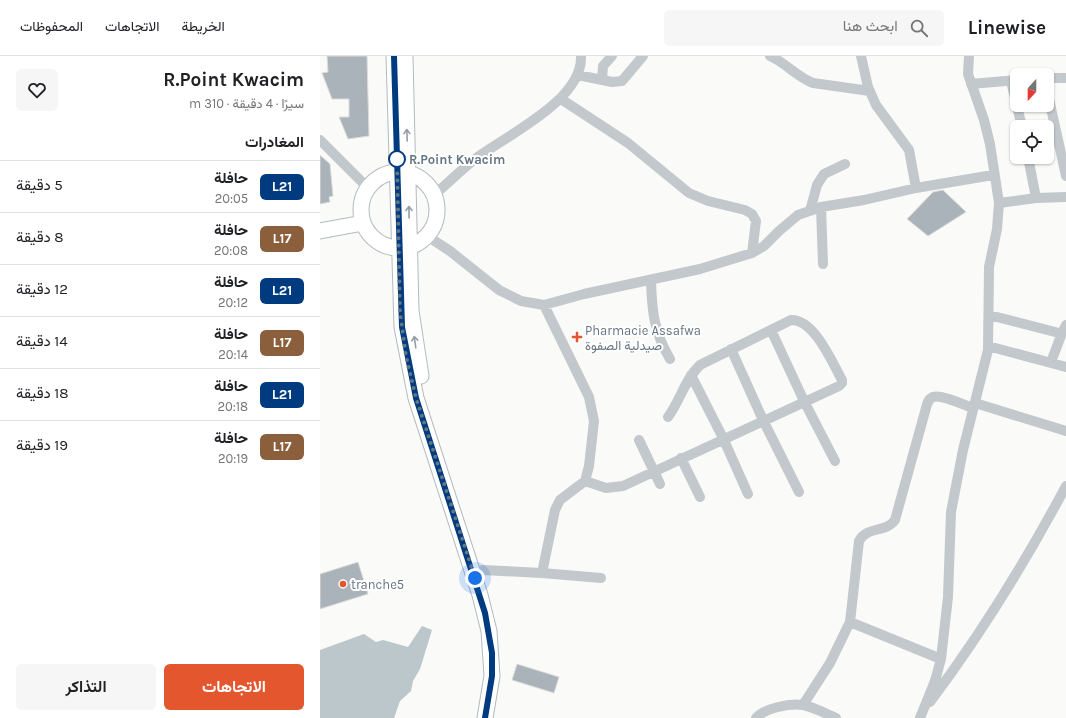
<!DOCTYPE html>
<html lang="ar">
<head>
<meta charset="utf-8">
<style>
	body { margin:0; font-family:Karla,Vazirmatn,sans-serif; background:#f6f6f6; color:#202124; direction:rtl; height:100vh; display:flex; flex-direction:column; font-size:15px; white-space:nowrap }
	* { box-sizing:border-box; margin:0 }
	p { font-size:13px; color:#757577 }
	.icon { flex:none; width:22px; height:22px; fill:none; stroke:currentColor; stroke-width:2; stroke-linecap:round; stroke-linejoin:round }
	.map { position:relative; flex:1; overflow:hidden; direction:ltr }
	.drawer { display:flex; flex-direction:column; background:#fff; width:320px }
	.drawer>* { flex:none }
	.badge { padding:0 8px; border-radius:6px; font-size:14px; line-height:26px }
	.needle { width:26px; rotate:201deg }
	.controls { position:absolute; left:690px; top:12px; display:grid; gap:8px }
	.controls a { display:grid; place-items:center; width:44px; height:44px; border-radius:6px; background:#fff; box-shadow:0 1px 3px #0004; font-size:20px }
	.you { position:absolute; width:20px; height:20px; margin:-10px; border:3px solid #fff; border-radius:50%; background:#1a73e8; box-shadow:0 0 0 6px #1a73e833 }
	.map>.badge { position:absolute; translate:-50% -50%; box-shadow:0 0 0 2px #fff }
	h2 { padding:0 16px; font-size:15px; line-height:36px }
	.round { display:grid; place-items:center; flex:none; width:42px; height:42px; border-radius:6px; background:#f6f6f6 }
	.overview { display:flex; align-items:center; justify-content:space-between; height:68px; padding:0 16px }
	h1 { font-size:19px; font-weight:700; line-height:30px }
	.action { display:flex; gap:8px; margin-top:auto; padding:8px 16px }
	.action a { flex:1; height:46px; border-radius:6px; background:#e4572e; color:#fff; font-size:16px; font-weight:700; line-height:46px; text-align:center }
	.action a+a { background:#f6f6f6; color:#202124 }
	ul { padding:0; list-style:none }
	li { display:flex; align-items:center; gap:12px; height:52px; padding:0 16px; border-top:1px solid #e0e0e0 }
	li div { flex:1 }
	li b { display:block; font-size:15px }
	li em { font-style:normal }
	li .badge { min-width:44px; font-weight:700; text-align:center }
	header { display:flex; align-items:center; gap:24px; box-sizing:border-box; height:56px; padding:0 20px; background:#fff; border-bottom:1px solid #e0e0e0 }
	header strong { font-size:19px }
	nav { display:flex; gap:22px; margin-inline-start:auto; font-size:14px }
	.search { width:280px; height:36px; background:#f6f6f6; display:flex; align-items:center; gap:10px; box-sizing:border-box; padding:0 14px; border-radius:6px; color:#757577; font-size:15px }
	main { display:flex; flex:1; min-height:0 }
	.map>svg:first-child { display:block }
</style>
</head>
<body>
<header>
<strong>Linewise</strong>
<div class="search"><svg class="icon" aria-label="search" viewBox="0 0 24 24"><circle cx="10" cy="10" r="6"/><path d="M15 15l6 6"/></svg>ابحث هنا</div>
<nav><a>الخريطة</a><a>الاتجاهات</a><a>المحفوظات</a></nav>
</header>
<main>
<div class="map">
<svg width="746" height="662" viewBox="0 0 746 662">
	<rect width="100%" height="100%" fill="#fafaf8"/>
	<path fill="#bbc7cb" d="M102 570 112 574 100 613 93 625 91 635 80 645 74 662H0V594L44 578 56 586 63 584 88 591Z"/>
	<path fill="#aab3b9" stroke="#dcdcda" d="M7 0H47L49 80 28 83 19 61H29V43H12L2 17 8 16Z
		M0 99 10 108 13 140 9 141 10 146 0 148Z
		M623 134 646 156 608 180 587 163 613 136Z
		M38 506 48 538 0 553V518Z
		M197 608 239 621 234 637 192 624Z"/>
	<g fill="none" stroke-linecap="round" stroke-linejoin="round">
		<defs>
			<path id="secondary" d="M74 0 82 271 96 342 160 539 169 575 172 620 165 662
				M85 0 91 255 101 320
				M41 154a38 38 0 1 1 76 0a38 38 0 1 1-76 0Z
				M0 175 43 167"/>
		</defs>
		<use href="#secondary" stroke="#b3babf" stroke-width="17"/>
		<path stroke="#c3c8cc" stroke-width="10" d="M450 0C466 7 477 21 493 27L550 35
			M541 0 548 31 556 49 589 94 596 132
			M258 19 292 26 302 25 323 0
			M727 22H746
			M282 24 283 10 292 0
			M691 25 702 71
			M651 28 697 24
			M727 34 746 120
			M241 43 308 87 369 137 388 145 425 154 432 158 436 165 432 197
			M0 84 48 132
			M708 101 716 142
			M114 139C128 127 141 114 155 103 187 79 263 44 261 0
			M679 147 716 142 746 141
			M501 151 503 208
			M490 155 497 129 504 118 525 108
			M107 180 130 195 179 234 201 245 224 249 264 238 380 213 432 197 444 190 459 175 478 159 501 151 544 144 596 132 673 119
			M331 225C332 256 334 276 350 303
			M669 259 739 277H742L746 269
			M451 274 484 345 515 405
			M668 290 746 311
			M411 293 443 364 479 436
			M731 306 742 277
			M371 319 403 382 428 438
			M655 347 746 375
			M319 384 340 428
			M361 402 380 441
			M265 425 286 432 303 430 519 330 522 327V324C512 306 494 263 471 264L380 309C365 323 360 345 348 361
			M163 514 222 517 235 454 240 444 265 425 269 410 274 365 269 341 224 249
			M222 517 281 522
			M530 566 621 603
			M610 646C661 578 706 505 746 430
			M483 649 510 607 530 566 539 485C547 470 566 477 575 464L606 352C607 348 608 343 613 341 621 338 644 349 653 352
			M436 662C445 652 470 647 483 649 494 651 506 658 516 662
			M600 662 615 625 621 603 628 541 631 456 643 394 668 294 669 211 677 173 679 147 670 88 664 64 648 18 649 0"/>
		<use href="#secondary" stroke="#fff" stroke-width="15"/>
	</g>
	<defs><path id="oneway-shaft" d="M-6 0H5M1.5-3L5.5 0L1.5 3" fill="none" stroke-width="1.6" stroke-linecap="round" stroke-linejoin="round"/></defs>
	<g stroke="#939fa8">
		<use href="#oneway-shaft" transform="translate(87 79) rotate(-92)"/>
		<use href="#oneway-shaft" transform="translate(89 156) rotate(-91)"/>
		<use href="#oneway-shaft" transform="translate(95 286) rotate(-98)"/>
	</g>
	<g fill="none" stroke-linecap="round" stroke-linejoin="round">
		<defs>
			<path id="line" d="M74 0 82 271 96 342 165 557 172 597V620L165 662"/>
		</defs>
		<use href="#line" stroke="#fff" stroke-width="9"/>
		<use href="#line" stroke="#003b80" stroke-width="6"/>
		<path stroke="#657683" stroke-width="4" stroke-dasharray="0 7.2" d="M77 103 80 256 86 300 96 342 155 522"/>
	</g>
	<circle fill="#fff" stroke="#003b80" stroke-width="2" cx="77" cy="103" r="8"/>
	<g fill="#e4572e" stroke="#fff" stroke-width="1.5">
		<path d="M255 275h4v4h4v4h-4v4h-4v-4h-4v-4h4z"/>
		<circle cx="23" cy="528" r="4"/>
	</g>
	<g text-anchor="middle" stroke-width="4" stroke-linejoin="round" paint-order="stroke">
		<g font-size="13" font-weight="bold" fill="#657683" stroke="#fff" text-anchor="start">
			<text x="89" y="108">R.Point Kwacim</text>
		</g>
		<g font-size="13" fill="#657683" stroke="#fff" text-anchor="start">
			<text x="265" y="279">Pharmacie Assafwa<tspan x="265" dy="15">صيدلية الصفوة</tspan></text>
			<text x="31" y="533">tranche5</text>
		</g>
	</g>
</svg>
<div class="controls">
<a><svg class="needle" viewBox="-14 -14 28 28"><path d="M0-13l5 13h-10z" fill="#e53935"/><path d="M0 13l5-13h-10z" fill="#757577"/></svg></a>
<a><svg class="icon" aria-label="locate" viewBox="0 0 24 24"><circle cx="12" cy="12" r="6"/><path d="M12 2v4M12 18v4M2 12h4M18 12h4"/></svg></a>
</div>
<div class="you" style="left:155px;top:522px"></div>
</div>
<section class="drawer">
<div class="overview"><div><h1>R.Point Kwacim</h1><p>سيرًا · 4 دقيقة · 310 m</p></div><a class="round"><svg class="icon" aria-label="heart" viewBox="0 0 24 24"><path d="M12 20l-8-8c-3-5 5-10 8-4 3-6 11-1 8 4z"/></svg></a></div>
<h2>المغادرات</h2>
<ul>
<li><span class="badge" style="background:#003b80;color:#fff">L21</span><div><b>حافلة</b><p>20:05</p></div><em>5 دقيقة</em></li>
<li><span class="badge" style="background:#8b5e3c;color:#fff">L17</span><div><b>حافلة</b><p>20:08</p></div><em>8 دقيقة</em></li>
<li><span class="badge" style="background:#003b80;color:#fff">L21</span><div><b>حافلة</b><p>20:12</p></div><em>12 دقيقة</em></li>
<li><span class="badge" style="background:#8b5e3c;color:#fff">L17</span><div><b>حافلة</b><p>20:14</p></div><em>14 دقيقة</em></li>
<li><span class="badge" style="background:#003b80;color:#fff">L21</span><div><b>حافلة</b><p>20:18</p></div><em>18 دقيقة</em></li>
<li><span class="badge" style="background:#8b5e3c;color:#fff">L17</span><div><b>حافلة</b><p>20:19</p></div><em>19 دقيقة</em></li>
</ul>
<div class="action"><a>الاتجاهات</a><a>التذاكر</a></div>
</section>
</main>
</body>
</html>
